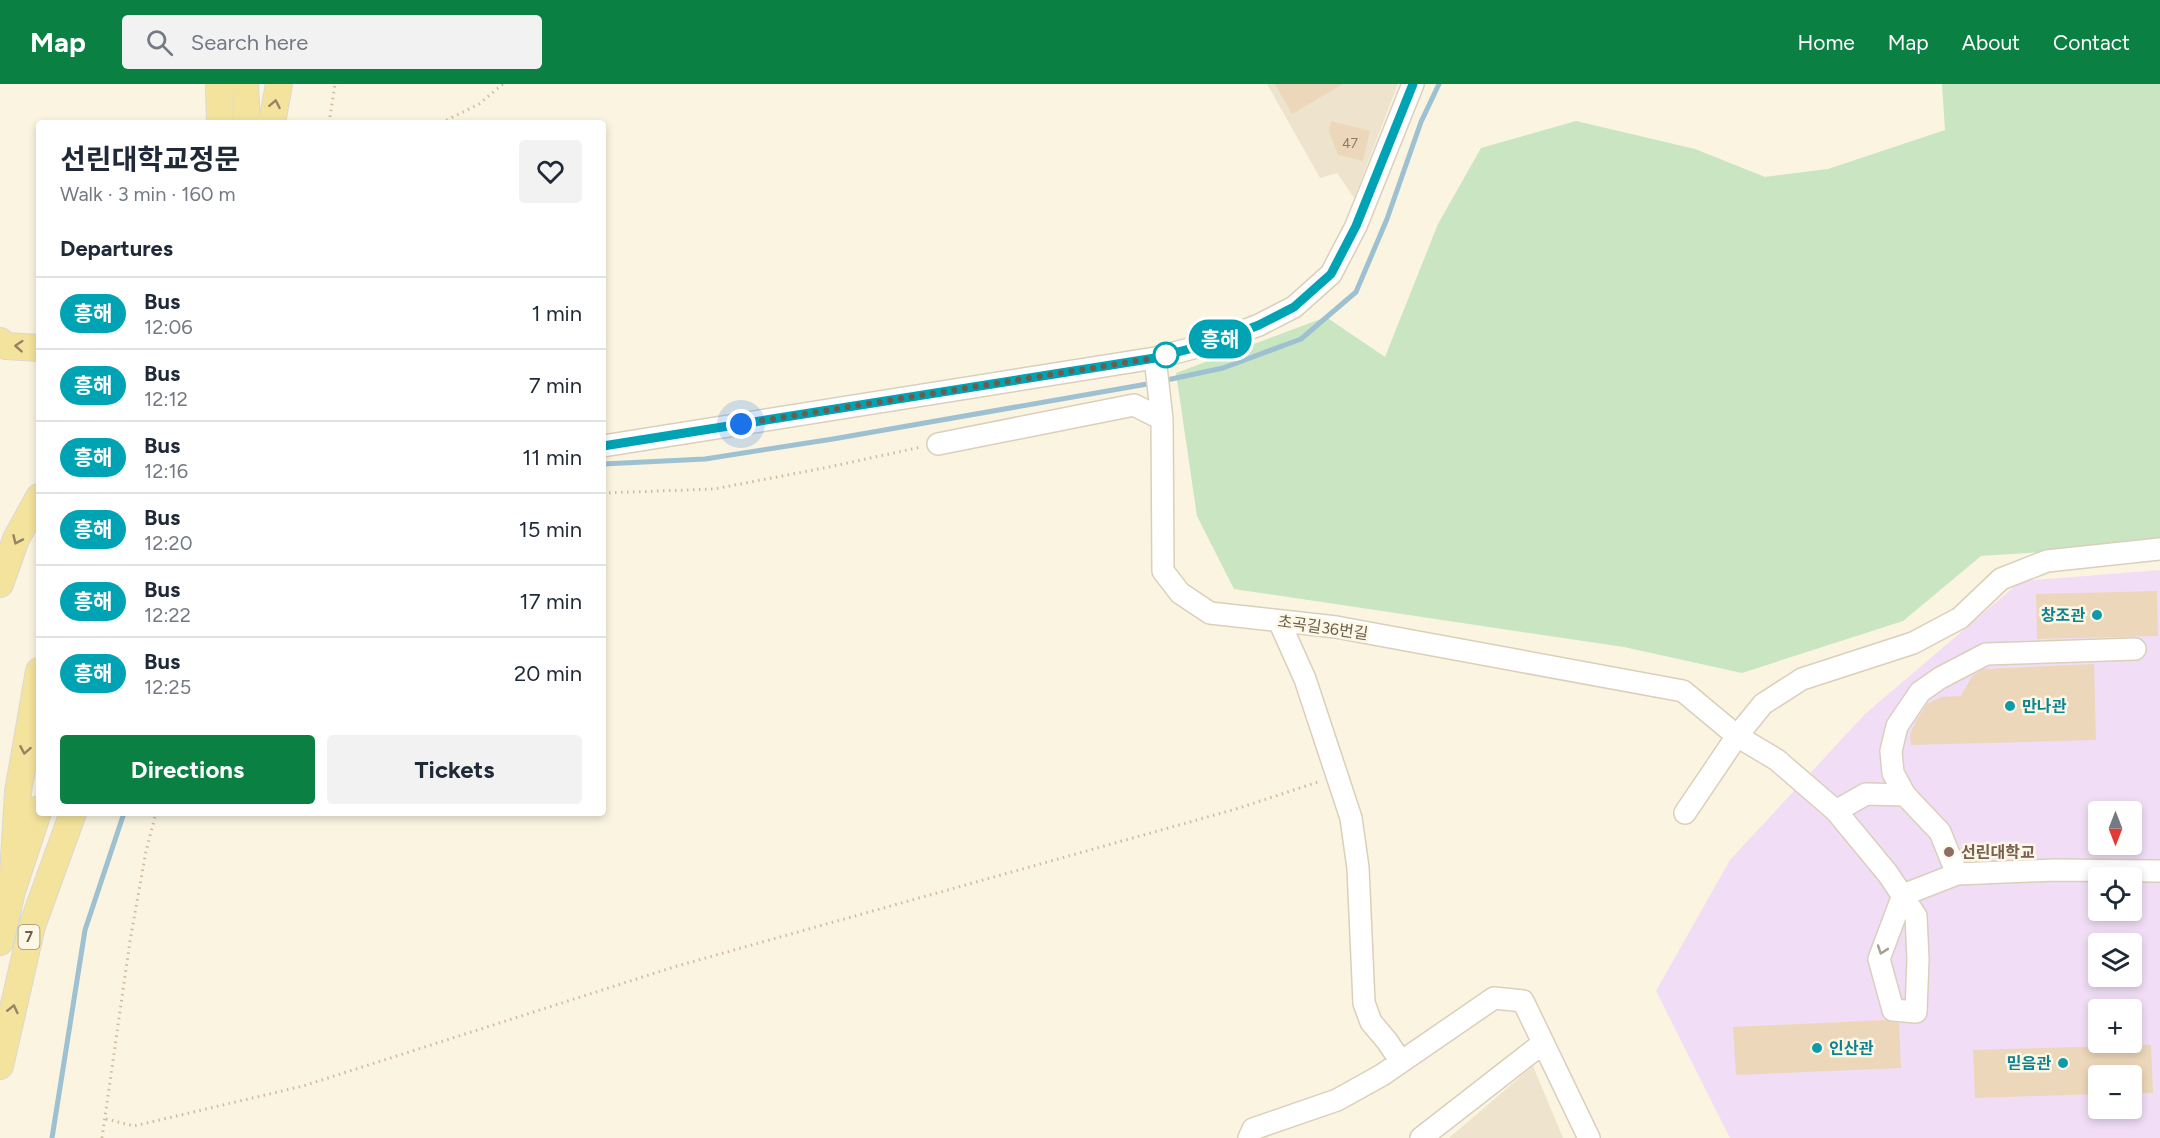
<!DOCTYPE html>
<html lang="en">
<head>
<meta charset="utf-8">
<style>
	body { margin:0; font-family:Figtree,"Noto Sans KR",sans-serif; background:#f2f2f3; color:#1f2937; height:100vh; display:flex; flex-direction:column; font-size:22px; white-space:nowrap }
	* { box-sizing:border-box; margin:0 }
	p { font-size:20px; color:#747a83 }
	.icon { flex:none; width:33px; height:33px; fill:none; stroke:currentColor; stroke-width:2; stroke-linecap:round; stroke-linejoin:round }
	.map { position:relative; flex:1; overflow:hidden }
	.drawer { position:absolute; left:36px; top:36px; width:570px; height:696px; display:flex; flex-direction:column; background:#fff; border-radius:6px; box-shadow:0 3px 9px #0003 }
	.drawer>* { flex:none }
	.badge { padding:0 12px; border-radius:20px; font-size:21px; line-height:39px }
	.needle { width:39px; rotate:180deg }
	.fabs { position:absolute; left:2088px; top:717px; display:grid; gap:12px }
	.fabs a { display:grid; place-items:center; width:54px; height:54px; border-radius:6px; background:#fff; box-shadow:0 3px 9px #0003; font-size:30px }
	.you { position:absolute; width:30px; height:30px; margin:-15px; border:4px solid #fff; border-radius:50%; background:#1a73e8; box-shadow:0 0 0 9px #1a73e833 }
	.map>.badge { position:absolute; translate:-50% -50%; box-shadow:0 0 0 3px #fff }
	h2 { padding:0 24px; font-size:22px; line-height:54px }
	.round { display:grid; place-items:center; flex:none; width:63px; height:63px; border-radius:6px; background:#f2f2f3 }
	.headline { display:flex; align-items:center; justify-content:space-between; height:102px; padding:0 24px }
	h1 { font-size:28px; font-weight:700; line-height:45px }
	.primary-button { display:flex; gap:12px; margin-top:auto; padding:12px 24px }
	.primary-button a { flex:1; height:69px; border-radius:6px; background:#0b8043; color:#fff; font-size:24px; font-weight:700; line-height:69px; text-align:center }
	.primary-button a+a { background:#f2f2f3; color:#1f2937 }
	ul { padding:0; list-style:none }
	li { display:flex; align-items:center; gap:18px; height:72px; padding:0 24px; border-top:2px solid #e0e1e3 }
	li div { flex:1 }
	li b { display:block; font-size:22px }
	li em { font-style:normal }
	li .badge { min-width:66px; font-weight:700; text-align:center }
	header { display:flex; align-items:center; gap:36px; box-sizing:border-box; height:84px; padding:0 30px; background:#0b8043; color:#fff }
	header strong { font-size:28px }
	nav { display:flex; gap:33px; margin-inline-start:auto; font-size:21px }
	.search { width:420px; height:54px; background:#f2f2f3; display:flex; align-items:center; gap:15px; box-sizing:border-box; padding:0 21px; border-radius:6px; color:#747a83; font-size:22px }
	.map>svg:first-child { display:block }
</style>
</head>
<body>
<header>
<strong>Map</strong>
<div class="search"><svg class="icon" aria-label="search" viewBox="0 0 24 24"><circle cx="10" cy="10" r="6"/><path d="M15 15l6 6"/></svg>Search here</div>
<nav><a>Home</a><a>Map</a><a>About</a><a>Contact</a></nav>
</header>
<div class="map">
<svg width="2160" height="1054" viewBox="0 0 2160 1054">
	<rect width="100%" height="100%" fill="#faf4e0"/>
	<path fill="#eee4ce" d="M1267 0H1398L1354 114 1337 89 1320 94Z
		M1533 982 1563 1054H1449Z"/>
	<path fill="#f1def6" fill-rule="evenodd" d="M2160 486V1054H1730L1656 907 1730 776 1865 630 2021 497ZM2098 728H2132V760H2098ZM2098 794H2132V826H2098ZM2098 860H2132V892H2098ZM2098 926H2132V958H2098ZM2098 992H2132V1024H2098Z"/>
	<path fill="#c9e5c1" d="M1942 0H2160V453L2138 462 1981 472 1903 537 1742 589 1624 563 1234 505 1197 432 1176 289 1326 233 1385 273 1438 140 1481 64 1576 37 1695 65 1765 93 1828 85 1945 46Z"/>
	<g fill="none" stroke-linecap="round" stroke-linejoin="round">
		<path stroke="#9ec1d2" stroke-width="5" d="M1162 297 1223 284 1301 255 1356 208 1387 135 1421 38 1439 0
			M603 380 705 375 833 355 1153 299
			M52 1054 85 846 124 729"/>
	</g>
	<path fill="#edd7ba" d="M1275 0H1343L1292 30Z
		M1331 37 1370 47 1363 77 1338 71 1329 47Z
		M2157 507 2158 552 2037 555 2036 510Z
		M2094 580 2096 656 1911 661 1910 650 1916 637 1927 620 1941 613 1961 612 1972 592 1984 585Z
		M1886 936 1899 939 1901 984 1736 991 1733 943Z
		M2151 961 2153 1009H2132V992H2098V1010L1975 1014 1973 966Z"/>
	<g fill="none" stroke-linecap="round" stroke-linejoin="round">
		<defs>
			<path id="minor" d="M1155 274 1162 335 1163 487 1180 509 1210 529 1336 543 1683 607 1737 652 1777 676 1836 727 1888 790 1916 832 1918 875 1916 928 1893 926 1879 875 1903 811 1957 790 2054 786 2160 787
				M938 360 1134 321 1162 335
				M603 362 1155 274 1212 259 1259 241 1294 223 1331 190 1356 142 1413 0
				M1279 537 1305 595 1351 734 1358 784 1364 919 1371 938 1387 957 1401 978
				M1905 711 1893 689 1891 667 1897 642 1920 608 1940 594 1986 570 2135 565
				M1836 727 1866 710 1905 711 1940 748 1957 790
				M1685 729 1737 652 1763 620 1802 595 1913 559 1960 534 2001 495 2047 477 2160 465
				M1249 1054 1253 1045 1337 1016 1382 991 1494 914 1523 917 1589 1054
				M1421 1054 1543 959"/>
			<path id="major" d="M219 0 220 39
				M245 0 247 39
				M272 39 279 0
				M0 257 6 262 39 264
				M0 500 16 455 39 413
				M12 807 18 708 39 587
				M0 858 12 807 39 725
				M0 982 32 842 73 729"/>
		</defs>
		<use href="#minor" stroke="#dacfbb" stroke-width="24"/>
		<use href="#major" stroke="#dcd8d4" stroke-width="28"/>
		<path stroke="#d1bb9e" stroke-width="3" stroke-dasharray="1.5 4.5" stroke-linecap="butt" d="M329 39 335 0
			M441 39 479 20 503 0
			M603 409 714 405 829 383 921 363
			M106 1035 134 1042 303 1002 677 882 1236 725 1318 698
			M102 1054 130 857 146 767 156 729"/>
		<use href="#minor" stroke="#fff" stroke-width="21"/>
		<use href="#major" stroke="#f4e39d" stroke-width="26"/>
	</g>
	<defs><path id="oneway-chevron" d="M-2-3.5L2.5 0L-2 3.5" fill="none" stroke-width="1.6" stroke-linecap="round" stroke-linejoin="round" transform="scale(1.5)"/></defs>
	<g stroke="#968563">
		<use href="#oneway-chevron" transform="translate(275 20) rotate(-79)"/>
		<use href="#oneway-chevron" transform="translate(19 262) rotate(-176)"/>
		<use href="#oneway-chevron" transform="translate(17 456) rotate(114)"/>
		<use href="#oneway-chevron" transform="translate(25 666) rotate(100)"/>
		<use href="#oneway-chevron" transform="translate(13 925) rotate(-77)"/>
	</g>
	<use stroke="#a89e92" href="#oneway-chevron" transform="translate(1882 866) rotate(109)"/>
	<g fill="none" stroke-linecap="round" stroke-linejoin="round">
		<defs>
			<path id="line" d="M603 362 1155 274 1212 259 1259 241 1294 223 1331 190 1356 142 1413 0"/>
		</defs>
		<use href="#line" stroke="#fff" stroke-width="14"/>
		<use href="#line" stroke="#00a3b4" stroke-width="9"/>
		<path stroke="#6e5d4a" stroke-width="6" stroke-dasharray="0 10.8" d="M741 340 1155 274 1174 269 1166 271"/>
	</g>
	<circle fill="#fff" stroke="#00a3b4" stroke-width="3" cx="1166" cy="271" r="12"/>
	<g fill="#0f9aa8" stroke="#fdf8e6" stroke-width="2">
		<circle cx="2097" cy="531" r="6"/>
		<circle cx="2010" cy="622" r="6"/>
		<circle cx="1817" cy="964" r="6"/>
		<circle cx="2063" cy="979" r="6"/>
	</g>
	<circle fill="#8d6e63" stroke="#fdf8e6" stroke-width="2" cx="1949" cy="768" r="6"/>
	<g text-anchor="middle" stroke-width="5" stroke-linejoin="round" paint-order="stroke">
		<g font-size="14" fill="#8e7c66">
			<text x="1350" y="64">47</text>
		</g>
		<rect fill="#fdf8e6" stroke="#998c79" stroke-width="1.5" x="18.5" y="841" width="21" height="24" rx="4.5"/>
		<g font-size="15" font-weight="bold" fill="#6e5d4a">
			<text x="29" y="858">7</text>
		</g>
		<g font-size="16" font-weight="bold" fill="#0d838f" stroke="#fdf8e6" text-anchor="end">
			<text x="2085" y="537">창조관</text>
			<text x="2022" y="628" text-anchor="start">만나관</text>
			<text x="1829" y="970" text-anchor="start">인산관</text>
			<text x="2051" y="985">믿음관</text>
		</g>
		<g font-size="16" fill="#6e5d4a" stroke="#fdf8e6">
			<text transform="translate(1323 543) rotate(8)" y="6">초곡길36번길</text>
		</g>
		<g font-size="16" font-weight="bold" fill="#785e54" stroke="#fdf8e6" text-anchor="start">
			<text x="1961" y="774">선린대학교</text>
		</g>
	</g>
</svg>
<div class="fabs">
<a><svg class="needle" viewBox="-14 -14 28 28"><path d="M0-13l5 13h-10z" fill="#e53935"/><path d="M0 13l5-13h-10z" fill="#747a83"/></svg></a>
<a><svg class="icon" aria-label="locate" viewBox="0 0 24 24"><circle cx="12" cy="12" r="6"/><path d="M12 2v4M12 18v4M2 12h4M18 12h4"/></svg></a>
<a><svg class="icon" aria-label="layers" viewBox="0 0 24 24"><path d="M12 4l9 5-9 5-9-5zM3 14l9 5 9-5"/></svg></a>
<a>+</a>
<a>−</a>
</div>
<div class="you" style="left:741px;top:340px"></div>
<b class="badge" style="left:1220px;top:255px;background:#00a3b4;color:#fff">흥해</b>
<section class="drawer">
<div class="headline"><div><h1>선린대학교정문</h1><p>Walk · 3 min · 160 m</p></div><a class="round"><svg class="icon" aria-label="heart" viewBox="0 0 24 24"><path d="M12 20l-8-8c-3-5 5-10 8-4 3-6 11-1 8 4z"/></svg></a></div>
<h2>Departures</h2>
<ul>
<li><span class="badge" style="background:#00a3b4;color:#fff">흥해</span><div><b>Bus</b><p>12:06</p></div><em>1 min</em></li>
<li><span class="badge" style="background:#00a3b4;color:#fff">흥해</span><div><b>Bus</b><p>12:12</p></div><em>7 min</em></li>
<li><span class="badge" style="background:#00a3b4;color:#fff">흥해</span><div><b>Bus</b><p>12:16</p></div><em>11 min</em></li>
<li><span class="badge" style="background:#00a3b4;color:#fff">흥해</span><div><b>Bus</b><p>12:20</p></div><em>15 min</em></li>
<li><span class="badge" style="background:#00a3b4;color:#fff">흥해</span><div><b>Bus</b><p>12:22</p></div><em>17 min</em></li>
<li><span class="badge" style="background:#00a3b4;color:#fff">흥해</span><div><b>Bus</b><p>12:25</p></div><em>20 min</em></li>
</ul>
<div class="primary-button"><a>Directions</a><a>Tickets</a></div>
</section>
</div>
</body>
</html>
